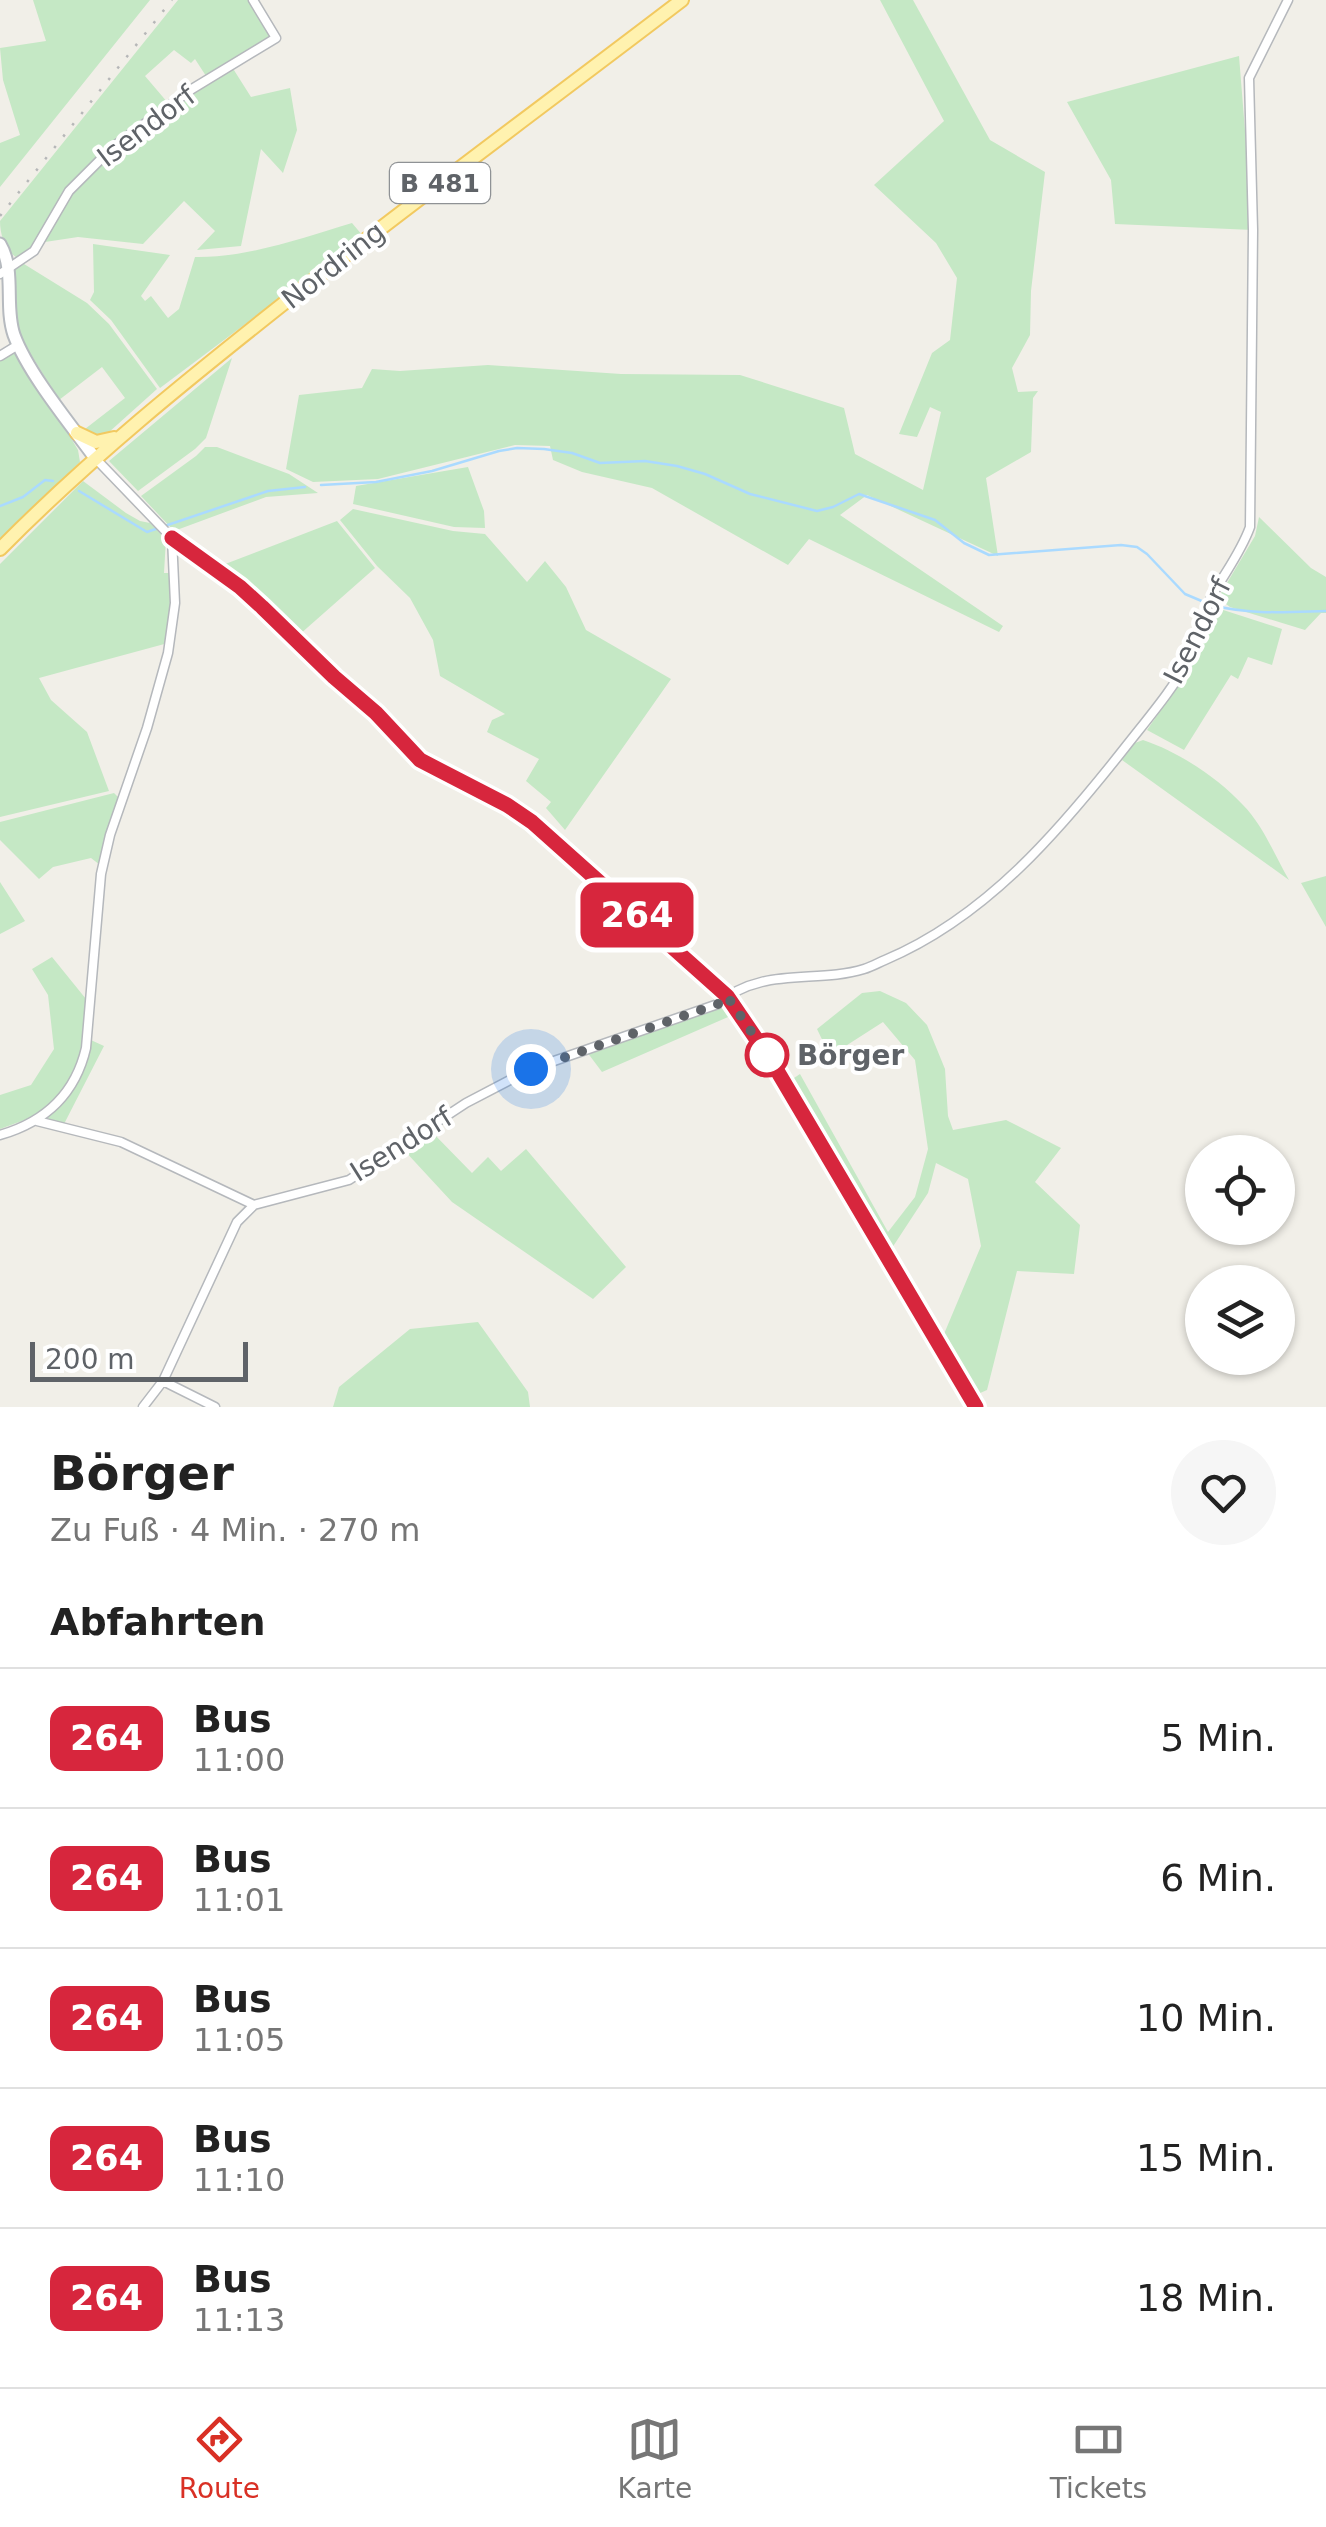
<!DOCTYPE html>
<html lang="de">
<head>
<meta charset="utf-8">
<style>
	body { margin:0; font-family:"DejaVu Sans",sans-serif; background:#f6f6f6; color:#222; height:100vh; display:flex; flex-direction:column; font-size:38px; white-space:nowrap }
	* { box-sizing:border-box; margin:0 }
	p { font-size:32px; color:#767676 }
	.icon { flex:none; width:55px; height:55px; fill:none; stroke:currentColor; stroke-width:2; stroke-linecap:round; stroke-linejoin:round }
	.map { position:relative; height:1407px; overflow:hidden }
	.sheet { display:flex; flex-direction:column; background:#fff; flex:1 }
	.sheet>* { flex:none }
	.badge { padding:0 20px; border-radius:15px; font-size:35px; line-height:65px }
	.tools { position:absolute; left:1185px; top:1135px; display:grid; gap:20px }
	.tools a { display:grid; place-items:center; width:110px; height:110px; border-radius:50%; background:#fff; box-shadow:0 2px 8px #0004; font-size:50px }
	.scale { position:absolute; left:30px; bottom:25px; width:218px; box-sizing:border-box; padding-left:10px; border:5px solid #5f6368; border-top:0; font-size:28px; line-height:35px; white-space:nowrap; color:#5f6368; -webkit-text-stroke:8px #fff; paint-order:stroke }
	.you { position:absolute; width:50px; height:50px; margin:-25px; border:8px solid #fff; border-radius:50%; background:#1a73e8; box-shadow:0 0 0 15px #1a73e833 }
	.map>.badge { position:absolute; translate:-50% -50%; box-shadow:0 0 0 5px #fff }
	h2 { padding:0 50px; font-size:38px; line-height:90px }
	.round { display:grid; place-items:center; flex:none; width:105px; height:105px; border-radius:52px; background:#f6f6f6 }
	.headline { display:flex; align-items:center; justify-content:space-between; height:170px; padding:0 50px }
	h1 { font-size:48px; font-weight:800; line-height:75px }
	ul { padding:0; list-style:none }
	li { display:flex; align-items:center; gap:30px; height:140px; padding:0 50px; border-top:2px solid #e0e0e0 }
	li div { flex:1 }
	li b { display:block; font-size:38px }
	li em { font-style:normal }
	li .badge { min-width:110px; font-weight:700; text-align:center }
	.menu { display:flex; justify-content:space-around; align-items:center; height:140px; border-top:2px solid #e0e0e0; background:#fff; font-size:28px; color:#767676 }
	.menu a { display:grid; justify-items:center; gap:5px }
	.menu .active { color:#d93025 }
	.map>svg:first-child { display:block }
</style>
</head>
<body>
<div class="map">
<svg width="1326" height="1407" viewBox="0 0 1326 1407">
	<rect width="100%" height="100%" fill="#f1efe8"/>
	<path fill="#c5e8c5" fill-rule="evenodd" d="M33 0H150L0 187V143L20 135 3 80 0 48 46 41Z
		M178 0H250L273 37 206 76 195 59 191 63 174 50 145 76 168 103C133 129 94 154 66 189 47 213 44 243 17 258 5 250 0 235 0 221Z
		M880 0H913L990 140 1045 172 1031 291 1030 335 1012 368 1018 392 1038 391 1033 398 1031 452 986 478 998 556 867 495 840 515 1003 626 999 632 809 539 788 565 652 488 582 472 553 460 550 446 515 445 378 479 313 482 286 469 299 395 362 388 372 369 400 371 488 365 621 374 740 375 844 408 855 454 923 490 941 412 930 407 917 437 899 434 932 353 950 340 957 278 936 243 874 185 944 121Z
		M1239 56 1253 230 1115 224 1111 180 1067 102Z
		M232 67 251 97 290 88 297 130 283 173 261 149 241 246 197 250 215 231 184 201 143 244 78 237 45 242C52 225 59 207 70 193 108 145 181 99 232 67Z
		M352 223 363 236 160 388 111 320 90 300 94 292 93 244 170 255 141 296 145 301 151 296 168 318 179 309 195 257C246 258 303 238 352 223Z
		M24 264 87 303 109 324 157 389 108 433 93 436 85 429 125 398 102 367 59 400 22 340 16 324 13 270Z
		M18 349 78 450 80 462 0 540V360Z
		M232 358 206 438 195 449 138 491 109 461Z
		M205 447H217L289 474 318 493 266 497 174 531 141 496 196 456Z
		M468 467 484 511 485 528 454 527 353 504 356 486Z
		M83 481 126 513 140 521 150 523 166 539 164 573H169L172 601 168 643 39 678 51 700 87 732 109 791 0 817V564Z
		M353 509 453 531 485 534 527 582 545 561 566 587 586 630 671 679 565 830 546 808 551 802 526 781 539 759 487 732 492 720 505 714 440 676 433 640 410 598 377 566 340 520Z
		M1259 517 1311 568 1326 577V613H1321L1305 630 1230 607 1218 598 1255 536Z
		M337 521 375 568 299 635 263 600 220 566Z
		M1214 607 1282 629 1272 665 1248 657 1238 679 1231 675 1184 750 1147 730 1200 654Z
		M1143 740C1179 752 1218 778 1243 805 1263 825 1275 856 1289 880L1122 760 1135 743Z
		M114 793 118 797 107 832 100 865 91 858 53 867 39 879 0 840V822Z
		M1326 876V927L1301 883Z
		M0 882 25 921 0 934Z
		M52 957 86 999 82 1036 104 1046 64 1124 38 1115 0 1129V1095L31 1085 54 1049 48 995 32 969Z
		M880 991 906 1003 927 1025 945 1069 948 1116 953 1130 1006 1120 1061 1148 1035 1182 1080 1225 1074 1274 1017 1271 987 1390 971 1397 788 1082 800 1074 888 1232 915 1197 928 1149 915 1060 883 1022 830 1056 817 1029 862 993ZM936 1163 968 1179 981 1246 944 1334 892 1248 928 1193Z
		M728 1003 735 1014 602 1072 587 1052Z
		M431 1131 472 1173 488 1157 501 1171 526 1149 626 1267 593 1299 452 1202 403 1149Z
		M478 1322 528 1392 530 1407H333L339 1387 410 1329Z"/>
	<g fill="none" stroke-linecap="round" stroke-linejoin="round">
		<path stroke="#aadaff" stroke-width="2.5" d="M321 485 376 482 432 471 499 451 517 448 544 449 572 453 600 463 645 461 677 466 705 474 750 494 817 511 833 507 859 494 935 520 964 543 989 555 1121 545 1137 547 1147 554 1185 594 1204 602
			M79 491 147 532 268 491 305 487
			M0 506 23 497 45 480 53 481
			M1211 605C1250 615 1287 612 1326 611"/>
		<defs>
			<path id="street" d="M0 274 34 251 69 191 113 147 192 89 276 38 253 0
				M0 356 18 345
				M95 458 172 538 240 587 262 607 334 677 376 713 420 760 507 805 532 822 727 996 772 1062 976 1407
				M37 1121 121 1142 254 1205
				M0 1135C45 1122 75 1095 86 1048L101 874 110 835 147 728 168 653 175 603 172 538
				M163 1381 215 1407
				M143 1407 163 1381 237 1222 254 1205 349 1180 466 1103 531 1069 718 1004C761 966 816 984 864 969 871 967 878 963 885 960 987 917 1061 829 1127 745 1149 717 1173 689 1190 658 1200 638 1202 613 1213 594 1226 571 1241 552 1250 527L1253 230 1249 78 1288 0"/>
			<path id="secondary" d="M0 244C16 271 4 306 14 335 28 373 70 424 95 458"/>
			<path id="primary" d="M77 433 96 442 114 438
				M0 549C90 458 187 380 288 300 418 198 551 100 682 0"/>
		</defs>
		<use href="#street" stroke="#b5b8bc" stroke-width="11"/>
		<use href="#secondary" stroke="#b6babf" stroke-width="15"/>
		<use href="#primary" stroke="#f2c960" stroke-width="16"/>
		<use href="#street" stroke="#fff" stroke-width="8"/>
		<use href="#secondary" stroke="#fff" stroke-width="11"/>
		<use href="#primary" stroke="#fff2af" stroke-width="12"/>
		<path stroke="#b6b7b8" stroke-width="2.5" stroke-dasharray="2.5 12" stroke-linecap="butt" d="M0 216 172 0"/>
	</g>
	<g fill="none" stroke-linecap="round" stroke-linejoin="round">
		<defs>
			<path id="line" d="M172 538 240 587 262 607 334 677 376 713 420 760 507 805 532 822 727 996 772 1062 976 1407"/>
		</defs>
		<use href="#line" stroke="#fff" stroke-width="22"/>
		<use href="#line" stroke="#d7263d" stroke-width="15"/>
		<path stroke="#5f6368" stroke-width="10" stroke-dasharray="0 18" d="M531 1069 718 1004 727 996 772 1062 767 1055"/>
	</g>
	<circle fill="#fff" stroke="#d7263d" stroke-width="5" cx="767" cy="1055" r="20"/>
	<g text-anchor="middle" stroke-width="8" stroke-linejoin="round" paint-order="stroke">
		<rect fill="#fff" stroke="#8f9295" stroke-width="2.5" x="390" y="163" width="100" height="40" rx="8"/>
		<g font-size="25" font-weight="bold" fill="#5f6368">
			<text x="440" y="192">B 481</text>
		</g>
		<g font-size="28" fill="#5f6368" stroke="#fff">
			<text transform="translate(146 126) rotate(-37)" y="10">Isendorf</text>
			<text transform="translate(333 265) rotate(-38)" y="10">Nordring</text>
			<text transform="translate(1197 631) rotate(-63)" y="10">Isendorf</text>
			<text transform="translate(401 1144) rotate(-32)" y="10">Isendorf</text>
		</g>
		<g font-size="28" font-weight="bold" fill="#5f6368" stroke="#fff" text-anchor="start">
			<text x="797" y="1065">Börger</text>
		</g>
	</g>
</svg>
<div class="tools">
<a><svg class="icon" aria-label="locate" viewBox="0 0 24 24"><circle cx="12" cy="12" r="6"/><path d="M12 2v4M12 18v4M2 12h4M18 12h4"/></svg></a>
<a><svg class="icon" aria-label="layers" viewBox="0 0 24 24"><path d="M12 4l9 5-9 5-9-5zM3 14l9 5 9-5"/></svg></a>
</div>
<div class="scale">200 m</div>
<div class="you" style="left:531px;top:1069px"></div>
<b class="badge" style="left:637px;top:915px;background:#d7263d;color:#fff">264</b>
</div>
<section class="sheet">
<div class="headline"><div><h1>Börger</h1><p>Zu Fuß · 4 Min. · 270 m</p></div><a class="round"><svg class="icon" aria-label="heart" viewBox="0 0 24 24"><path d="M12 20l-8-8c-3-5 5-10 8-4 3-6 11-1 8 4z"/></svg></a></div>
<h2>Abfahrten</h2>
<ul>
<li><span class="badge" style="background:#d7263d;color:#fff">264</span><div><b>Bus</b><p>11:00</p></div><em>5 Min.</em></li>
<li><span class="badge" style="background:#d7263d;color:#fff">264</span><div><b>Bus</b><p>11:01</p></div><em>6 Min.</em></li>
<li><span class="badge" style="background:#d7263d;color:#fff">264</span><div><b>Bus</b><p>11:05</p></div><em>10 Min.</em></li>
<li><span class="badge" style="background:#d7263d;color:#fff">264</span><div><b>Bus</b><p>11:10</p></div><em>15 Min.</em></li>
<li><span class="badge" style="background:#d7263d;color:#fff">264</span><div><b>Bus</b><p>11:13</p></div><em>18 Min.</em></li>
</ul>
</section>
<nav class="menu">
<a class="active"><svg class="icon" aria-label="directions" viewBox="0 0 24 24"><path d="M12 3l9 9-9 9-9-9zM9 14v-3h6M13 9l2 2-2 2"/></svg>Route</a>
<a><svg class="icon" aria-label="map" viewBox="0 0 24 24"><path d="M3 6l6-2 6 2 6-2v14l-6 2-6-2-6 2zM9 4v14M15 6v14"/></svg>Karte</a>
<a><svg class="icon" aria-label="tickets" viewBox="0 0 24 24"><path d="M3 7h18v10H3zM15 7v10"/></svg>Tickets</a>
</nav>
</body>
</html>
